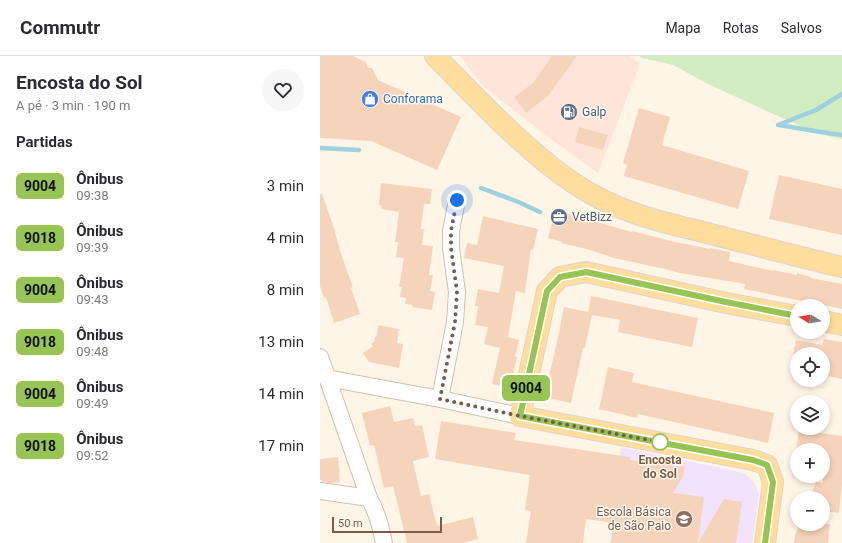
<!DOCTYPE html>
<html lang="pt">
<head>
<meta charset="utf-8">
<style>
	body { margin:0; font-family:Roboto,sans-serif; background:#f7f7f7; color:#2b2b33; height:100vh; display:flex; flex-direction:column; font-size:15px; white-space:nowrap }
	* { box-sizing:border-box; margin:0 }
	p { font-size:13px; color:#7c7c81 }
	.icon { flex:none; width:22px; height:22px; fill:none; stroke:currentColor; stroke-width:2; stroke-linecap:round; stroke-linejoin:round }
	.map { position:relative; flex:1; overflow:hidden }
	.panel { display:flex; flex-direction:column; background:#fff; width:320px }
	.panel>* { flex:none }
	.badge { padding:0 8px; border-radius:6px; font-size:14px; line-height:26px }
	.needle { width:26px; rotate:281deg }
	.tools { position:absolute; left:470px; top:243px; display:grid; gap:8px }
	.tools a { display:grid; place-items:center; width:40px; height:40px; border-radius:50%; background:#fff; box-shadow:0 2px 6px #0003; font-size:20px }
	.scale { position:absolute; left:12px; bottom:10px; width:110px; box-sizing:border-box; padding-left:4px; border:2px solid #7a5b48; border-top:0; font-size:11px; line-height:14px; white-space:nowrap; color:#7a5b48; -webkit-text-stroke:3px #fff9ee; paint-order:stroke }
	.you { position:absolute; width:20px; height:20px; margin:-10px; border:3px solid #fff; border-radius:50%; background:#1a73e8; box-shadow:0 0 0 6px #1a73e833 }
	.map>.badge { position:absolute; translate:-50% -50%; box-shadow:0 0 0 2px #fff }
	h2 { padding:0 16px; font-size:15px; line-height:36px }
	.round { display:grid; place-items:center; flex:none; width:42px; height:42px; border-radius:21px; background:#f7f7f7 }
	.overview { display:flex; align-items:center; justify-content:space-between; height:68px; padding:0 16px }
	h1 { font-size:19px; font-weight:700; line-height:30px }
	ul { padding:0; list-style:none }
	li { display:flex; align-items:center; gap:12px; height:52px; padding:0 16px }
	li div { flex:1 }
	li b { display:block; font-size:15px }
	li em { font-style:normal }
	li .badge { min-width:44px; font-weight:700; text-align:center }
	header { display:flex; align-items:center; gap:24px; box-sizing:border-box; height:56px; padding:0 20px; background:#fff; border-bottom:1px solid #e1e1e2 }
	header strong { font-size:19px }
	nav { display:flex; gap:22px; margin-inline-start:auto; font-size:14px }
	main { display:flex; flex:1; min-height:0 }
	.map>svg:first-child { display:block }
</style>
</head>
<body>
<header>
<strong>Commutr</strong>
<nav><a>Mapa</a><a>Rotas</a><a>Salvos</a></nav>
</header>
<main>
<section class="panel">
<div class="overview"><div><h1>Encosta do Sol</h1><p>A pé · 3 min · 190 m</p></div><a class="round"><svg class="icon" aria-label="heart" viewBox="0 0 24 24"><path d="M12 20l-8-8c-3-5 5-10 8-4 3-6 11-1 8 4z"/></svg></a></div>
<h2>Partidas</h2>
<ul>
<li><span class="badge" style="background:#98c455;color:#111">9004</span><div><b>Ônibus</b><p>09:38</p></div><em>3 min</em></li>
<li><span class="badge" style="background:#98c455;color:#111">9018</span><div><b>Ônibus</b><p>09:39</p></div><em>4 min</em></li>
<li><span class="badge" style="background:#98c455;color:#111">9004</span><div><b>Ônibus</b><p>09:43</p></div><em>8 min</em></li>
<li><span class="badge" style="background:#98c455;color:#111">9018</span><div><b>Ônibus</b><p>09:48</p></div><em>13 min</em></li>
<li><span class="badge" style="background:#98c455;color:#111">9004</span><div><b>Ônibus</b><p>09:49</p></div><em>14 min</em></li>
<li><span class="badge" style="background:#98c455;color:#111">9018</span><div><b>Ônibus</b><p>09:52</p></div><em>17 min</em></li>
</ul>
</section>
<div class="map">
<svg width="522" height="487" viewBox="0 0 522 487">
	<rect width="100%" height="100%" fill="#fef5e6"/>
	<path fill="#ffe5d9" d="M140 0H310L320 8 278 117 228 81 163 30Z"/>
	<path fill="#f2e2fb" d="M301 391 424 417 434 426 439 439 432 487H290Z"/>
	<path fill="#d3edc2" d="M319 0H522V83L495 77 388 28 353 9 322 2Z"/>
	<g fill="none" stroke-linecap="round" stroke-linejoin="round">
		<path stroke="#9dd1dd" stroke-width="4.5" d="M458 69 496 54 522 38
			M459 69 501 76 522 79
			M0 92 39 94
			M161 132 196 145 220 156"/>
	</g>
	<path fill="#f6d4bb" d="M0 0H33L46 6 48 12H52L58 24 141 61 117 114 51 85 0 82Z
		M232 0H257L228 40 206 57 194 41 213 27Z
		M319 52 350 61 342 89 429 115 418 153 304 120 307 109 303 107Z
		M259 71 288 79 283 94 255 86Z
		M459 119 522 133V179L449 163Z
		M61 127 112 133 110 148H104L101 173H104L102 189 113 190 109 219H113L110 235 115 236 112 254 92 251 93 249 85 248 86 242 80 241 82 231H79L84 202 76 201 78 186H75L79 156 61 153 62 150 59 149Z
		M0 138H2L13 169 21 198 33 231 31 232 40 258 14 267 6 241 4 242 0 230Z
		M236 152 242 156 312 176V175L351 185 390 193V192L410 196 409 205 453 215V214L477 219V217L491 221V222L522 228V253L424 233 425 228 359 217 345 213 294 202 267 193 241 187 242 186 228 182Z
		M163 160 218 173 213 194 211 193 205 237 196 235 188 281 199 284 195 301H197L190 332 172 328 180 292 164 288 168 271 155 269 158 250H155L158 233 179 237 184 210 144 202 147 187 157 189Z
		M271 240 378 262 372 291 298 276 300 264 272 259 265 292H263L251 347 224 341 237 286 244 251 268 256Z
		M59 269 79 273 77 287 83 288 79 312 49 306 43 297 53 290 51 288 54 286 55 281H56Z
		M504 283 522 286V323L503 319V298H473L476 284 502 289Z
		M288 311 314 317 312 326 454 357 448 387 318 358 317 362 279 353Z
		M70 350 74 366 93 362 95 370 102 369 109 401 93 405 101 440 109 438 117 470 153 461 158 483 143 487H87L73 430 64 432 54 389 50 390 42 357Z
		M121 365 196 377 194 384 310 401V404L365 411 363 420 353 437 384 441 378 487H291L294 467 266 463 263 487H206L211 455 205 454 210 419 115 403Z
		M479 374 522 380V427L519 457 503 455V442H490L496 426 503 427V394H476Z
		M18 401 20 426 8 427 2 426V424H0V403Z
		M404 443 422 446 416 487H378Z
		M479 468H510L508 487H474L475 480Z"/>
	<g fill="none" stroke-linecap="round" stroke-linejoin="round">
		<defs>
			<path id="minor" d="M0 301 49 442C57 456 61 471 64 487
				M7 322 120 343 200 360
				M120 343 135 266 137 236 131 192V175L137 144
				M0 435 49 442"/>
			<path id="major" d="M115 0C152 37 188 76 229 109 244 121 260 132 277 141 310 159 347 167 383 176 430 188 476 200 522 211
				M503 265 522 269
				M445 487 453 426 447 409 433 404 200 360 227 235 240 221 266 216 406 247 477 260"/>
		</defs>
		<use href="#minor" stroke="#d4bfad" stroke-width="18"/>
		<use href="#major" stroke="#dcd4cf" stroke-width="22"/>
		<use href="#minor" stroke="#fff" stroke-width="16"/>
		<use href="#major" stroke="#ffdd9c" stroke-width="20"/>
	</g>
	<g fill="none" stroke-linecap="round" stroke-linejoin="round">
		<defs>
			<path id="line" d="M445 487 453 426 447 409 433 404 200 360 227 235 240 221 266 216 406 246 477 260"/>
		</defs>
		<use href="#line" stroke="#fff" stroke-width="9"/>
		<use href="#line" stroke="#98c455" stroke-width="6"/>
		<path stroke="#7a5b48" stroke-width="4" stroke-dasharray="0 7.2" d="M137 144 131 175V192L137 236 135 266 120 343 200 360 340 386"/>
	</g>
	<defs>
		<symbol id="shop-disc" viewBox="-11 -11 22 22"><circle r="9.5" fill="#3f7fe0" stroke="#fff9ee"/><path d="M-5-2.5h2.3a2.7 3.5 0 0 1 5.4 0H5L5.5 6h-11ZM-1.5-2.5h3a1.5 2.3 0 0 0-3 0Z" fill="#fff"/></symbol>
		<symbol id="fuel-disc" viewBox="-11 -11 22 22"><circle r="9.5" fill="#5c6f8a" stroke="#fff9ee"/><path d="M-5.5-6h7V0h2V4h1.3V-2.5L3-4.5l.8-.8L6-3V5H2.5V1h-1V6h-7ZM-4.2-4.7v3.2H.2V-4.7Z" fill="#fff"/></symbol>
		<symbol id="office-disc" viewBox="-11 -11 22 22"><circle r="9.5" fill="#5c6f8a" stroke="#fff9ee"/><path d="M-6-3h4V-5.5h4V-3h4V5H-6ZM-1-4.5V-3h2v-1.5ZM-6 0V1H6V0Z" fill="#fff"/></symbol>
		<symbol id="school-disc" viewBox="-11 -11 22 22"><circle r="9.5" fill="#8d6e63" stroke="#fff9ee"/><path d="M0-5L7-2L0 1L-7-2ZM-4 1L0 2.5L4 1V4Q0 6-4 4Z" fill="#fff"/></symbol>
	</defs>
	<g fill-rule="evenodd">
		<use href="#shop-disc" x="40" y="33" width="20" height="20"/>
		<use href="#fuel-disc" x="239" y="46" width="20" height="20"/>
		<use href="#office-disc" x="229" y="151" width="20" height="20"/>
		<use href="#school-disc" x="354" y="453" width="20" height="20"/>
	</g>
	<circle fill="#fff" stroke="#98c455" stroke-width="2" cx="340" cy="386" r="8"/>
	<g text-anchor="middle" stroke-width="3" stroke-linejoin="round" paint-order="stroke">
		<g font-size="12" fill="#366cbe" stroke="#fff9ee" text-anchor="start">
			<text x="63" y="47">Conforama</text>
		</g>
		<g font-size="12" fill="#4e5e75" stroke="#fff9ee" text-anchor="start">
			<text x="262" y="60">Galp</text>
			<text x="252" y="165">VetBizz</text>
		</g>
		<g font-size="12" font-weight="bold" fill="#7a5b48" stroke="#fff9ee">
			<text x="340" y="408">Encosta<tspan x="340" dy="14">do Sol</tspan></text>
		</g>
		<g font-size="12" fill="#785e54" stroke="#fff9ee" text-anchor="end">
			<text x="351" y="460">Escola Básica<tspan x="351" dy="14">de São Paio</tspan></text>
		</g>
	</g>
</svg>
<div class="tools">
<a><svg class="needle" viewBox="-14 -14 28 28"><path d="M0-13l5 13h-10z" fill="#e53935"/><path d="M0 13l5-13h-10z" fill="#7c7c81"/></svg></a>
<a><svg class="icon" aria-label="locate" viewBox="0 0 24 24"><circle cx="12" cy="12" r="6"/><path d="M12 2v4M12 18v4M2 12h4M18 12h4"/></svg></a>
<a><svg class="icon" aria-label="layers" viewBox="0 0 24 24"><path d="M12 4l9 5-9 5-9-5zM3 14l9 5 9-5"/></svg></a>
<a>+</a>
<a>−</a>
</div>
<div class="scale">50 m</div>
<div class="you" style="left:137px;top:144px"></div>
<b class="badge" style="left:206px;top:332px;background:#98c455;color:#111">9004</b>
</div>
</main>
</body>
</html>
